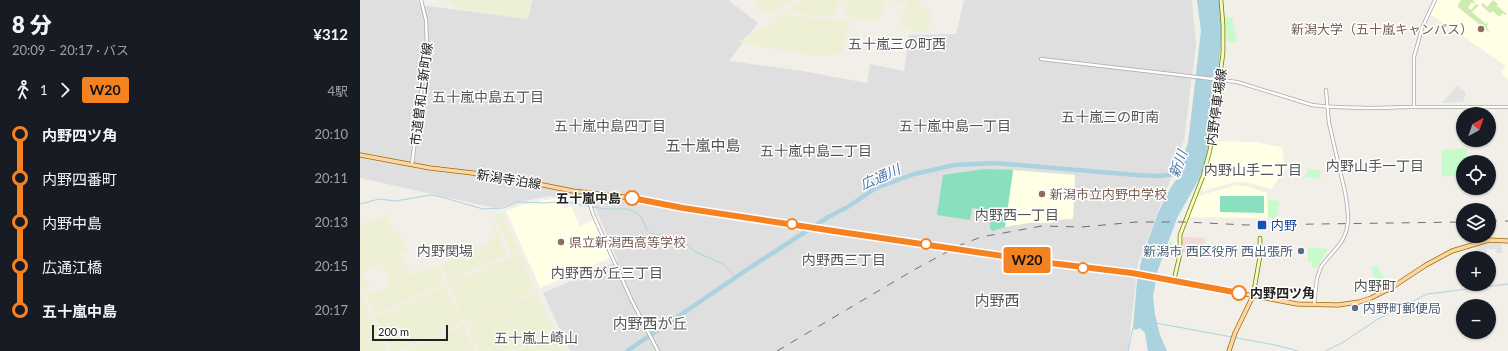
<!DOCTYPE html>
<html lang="ja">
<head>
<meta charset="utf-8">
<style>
	body { margin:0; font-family:Lato,"Noto Sans JP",sans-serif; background:#20242c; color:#f1f3f6; height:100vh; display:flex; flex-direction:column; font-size:15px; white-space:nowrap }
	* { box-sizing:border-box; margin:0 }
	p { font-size:13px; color:#9ea1a6 }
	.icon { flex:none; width:22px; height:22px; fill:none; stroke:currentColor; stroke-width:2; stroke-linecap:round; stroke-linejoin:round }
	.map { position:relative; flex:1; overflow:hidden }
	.details { display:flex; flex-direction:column; background:#171b24; width:360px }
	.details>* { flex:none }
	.badge { padding:0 8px; border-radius:3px; font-size:14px; line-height:26px }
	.needle { width:26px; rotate:40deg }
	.fabs { position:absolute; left:1096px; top:107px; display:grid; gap:8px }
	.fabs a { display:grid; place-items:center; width:40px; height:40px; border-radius:50%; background:#171b24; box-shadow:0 1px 3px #0004; font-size:20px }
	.scale { position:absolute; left:12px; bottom:10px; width:76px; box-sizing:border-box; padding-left:4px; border:2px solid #222; border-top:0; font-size:11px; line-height:14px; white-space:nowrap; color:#222; -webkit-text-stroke:3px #fff; paint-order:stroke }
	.map>.badge { position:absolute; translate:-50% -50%; box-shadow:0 0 0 2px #fff }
	.legs { display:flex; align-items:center; gap:6px; height:44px; padding:0 12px; font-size:13px }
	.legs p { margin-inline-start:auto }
	.summary { display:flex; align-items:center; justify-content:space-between; height:68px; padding:0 12px }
	h1 { font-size:22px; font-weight:800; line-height:30px }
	ul { padding:0 12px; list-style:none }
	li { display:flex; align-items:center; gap:14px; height:44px; font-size:15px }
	li i { display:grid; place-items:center; width:6px; height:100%; margin:0 5px; background:currentColor }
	li i::after { content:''; width:10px; height:10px; margin:-5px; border:3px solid; border-radius:50%; background:#171b24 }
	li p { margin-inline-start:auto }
	li:first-child i { background:linear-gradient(#0000 50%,currentColor 0) }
	li:last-child i { background:linear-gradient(currentColor 50%,#0000 0) }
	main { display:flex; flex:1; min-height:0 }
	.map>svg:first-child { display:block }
</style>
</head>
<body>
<main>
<section class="details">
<div class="summary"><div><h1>8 分</h1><p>20:09 – 20:17 · バス</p></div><b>¥312</b></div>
<div class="legs"><svg class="icon" aria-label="walk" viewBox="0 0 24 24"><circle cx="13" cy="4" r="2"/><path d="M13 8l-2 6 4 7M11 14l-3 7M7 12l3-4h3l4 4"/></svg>1<svg class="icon" aria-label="forward" viewBox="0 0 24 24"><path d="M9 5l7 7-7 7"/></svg><b class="badge" style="background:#f58220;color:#111">W20</b><p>4駅</p></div>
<ul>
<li><i style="color:#f58220"></i><b>内野四ツ角</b><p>20:10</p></li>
<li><i style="color:#f58220"></i><span>内野四番町</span><p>20:11</p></li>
<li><i style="color:#f58220"></i><span>内野中島</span><p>20:13</p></li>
<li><i style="color:#f58220"></i><span>広通江橋</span><p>20:15</p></li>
<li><i style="color:#f58220"></i><b>五十嵐中島</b><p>20:17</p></li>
</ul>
</section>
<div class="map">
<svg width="1148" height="351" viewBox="0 0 1148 351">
	<rect width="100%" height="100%" fill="#f2efe9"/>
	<path fill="#e0dfdf" d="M0 0H58L60 5 168 19 172 0H368L398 23 369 61 443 71 507 83 510 64 544 71 549 35 596 34 604 0H832L836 44 824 140 808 186 778 263 768 351H210L183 293 258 261 233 203 227 200 188 196 135 208 0 178Z"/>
	<path fill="#f2dad9" d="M821 237 845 238 844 252H822Z"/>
	<path fill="#ffffe5" d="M1077 0H1148V80L1141 73 1146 66 1070 14Z
		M854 141 895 142 922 147 925 170 911 189 885 182H875L844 191 841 190 846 174Z
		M653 170 715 175 713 219 693 220V223H669L645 227Z
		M876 185 886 186 907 193 908 218 829 217 836 197Z
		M192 199H200L205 209 211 206 220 226 233 220 250 258 180 288 146 211 162 205Z"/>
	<path fill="#eef0d5" d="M89 0H172L168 19 95 8 89 2Z
		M398 0H431L409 15 395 6Z
		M441 0H487L486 3 479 1 474 15H448L428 11 432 7 439 4Z
		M489 0H527L517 23 484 16Z
		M534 0H561L558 7 573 11 567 32H559L540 27 547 3 539 2Z
		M424 13 444 17 489 20 484 50 480 51 472 56 442 54 379 42 387 36 414 23Z
		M141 213 159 251 152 254 135 216Z
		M27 215 35 234 40 233 48 252 0 273V227Z
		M131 217 141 236 139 238 146 255 88 282 80 264 137 238 128 219Z
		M160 253 176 291 105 323 88 284Z
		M43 256 50 276 77 265 85 283 14 315 0 283V276L3 274 12 293 31 285 22 265Z
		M86 286 103 323 39 351H30L15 317Z
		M0 289 11 316 0 321Z
		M177 293 194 331 149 351H118L106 324Z
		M12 317 27 351H0V323Z
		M104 325 115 351H45Z
		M195 333 203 351H154Z"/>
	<path fill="#cdebb0" d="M1101 0H1113L1115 2 1114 4 1112 2 1108 8 1111 10 1116 4 1119 5 1112 12 1126 24 1128 22 1127 28 1130 33 1098 7V5Z
		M1133 0 1138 4 1137 6 1147 14 1145 15 1143 13 1139 17 1133 11 1130 13 1121 5 1123 3 1127 7Z"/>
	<path fill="#c8facc" d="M865 17 872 18 877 43 867 42Z
		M1107 148V162H1103V177L1082 176V150Z
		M948 169 960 170 961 179 945 177Z
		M908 200 920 201 917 217 908 218Z
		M809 242 820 245 819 260 805 255Z
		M948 247 968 249 956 268 952 267V263L948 262Z
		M1017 265 1030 288 1023 292 1010 269Z"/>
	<path fill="#88e0be" d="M625 169 653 170 645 227 632 231 630 227 632 211 612 208 610 220 577 215 583 175Z
		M860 196H904V213L860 212Z"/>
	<path fill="#e2e2e2" d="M1097 86 1106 92 1103 102 1082 103Z
		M422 225 443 228 428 239V234L421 233Z
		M1130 242H1142V253H1136L1135 249H1127V254L1119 258 1115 246Z"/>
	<path fill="#aad3df" d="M837 0H859L863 19 857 88 846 161 839 179 817 218 798 270 793 296 795 315 800 335 807 351H788L785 333 780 328 776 330 773 328 777 281 782 257 798 213 810 189 825 167 821 163 828 143 841 31Z"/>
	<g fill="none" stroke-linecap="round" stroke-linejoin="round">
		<path stroke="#aad3df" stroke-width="1" d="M0 204 19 199 36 201 70 195 78 196 123 209 143 208 158 202 185 203 195 202H207L220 205 245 209H267L277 213 281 217 287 230 290 233 324 242 336 252 363 264 376 277
			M796 323 915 345 938 351
			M768 351 773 328
			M965 351 982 343 1018 319 1067 294 1148 284"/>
		<path stroke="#aad3df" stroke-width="4.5" d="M267 351 391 267 470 216 486 208 516 188 554 174 595 165 635 163 776 175 799 176 816 174 825 176"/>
		<defs>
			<path id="tertiary" d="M681 59 820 75
				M877 82 952 105C986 109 1019 108 1054 107V57L1062 28 1075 0
				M966 90 969 123 985 192
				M1054 107H1148
				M52 164 67 47 66 20 61 0
				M231 193 230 204 233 214 271 299 298 351
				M954 305 957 278 961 267"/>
			<path id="secondary" d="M814 280 820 254V235L843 176 850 150 863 53V25L861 0
				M893 296 900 256V238"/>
			<path id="primary" d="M0 155 70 168 138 176 213 191 264 197 359 214 690 263 806 279 937 304 978 305 999 302 1011 298 1031 288 1066 265 1092 251 1129 240 1148 241
				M869 351 875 333 893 296"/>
		</defs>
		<use href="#tertiary" stroke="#a9a9a9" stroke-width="4"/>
		<use href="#secondary" stroke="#707d05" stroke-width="4.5"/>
		<use href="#primary" stroke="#a06b00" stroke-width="5"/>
		<use href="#tertiary" stroke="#fff" stroke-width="2.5"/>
		<use href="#secondary" stroke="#f7fabf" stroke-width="3"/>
		<use href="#primary" stroke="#fcd6a4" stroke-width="3.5"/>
		<path stroke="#707070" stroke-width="1" stroke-dasharray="8 8" stroke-linecap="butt" d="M1129 221H1148
			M417 351 552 271 598 246 621 237 682 226 722 227 776 222H825L887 225 1103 222"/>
		<defs>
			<path id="tertiary-bridge" d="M820 75 877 82
				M961 267C966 259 973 253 979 245 992 229 988 210 985 192"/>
		</defs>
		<use href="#tertiary-bridge" stroke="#a9a9a9" stroke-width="4" stroke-linecap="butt"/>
		<use href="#tertiary-bridge" stroke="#fff" stroke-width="2.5"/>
	</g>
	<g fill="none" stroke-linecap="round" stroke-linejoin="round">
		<defs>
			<path id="line-1" d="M272 198 323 208 474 231 690 263 772 273 879 293"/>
		</defs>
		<use href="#line-1" stroke="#fff" stroke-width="9"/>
		<use href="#line-1" stroke="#f58220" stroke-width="6"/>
	</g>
	<g fill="#8d6e63" stroke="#fff" stroke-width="1.5">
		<circle cx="1121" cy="29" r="4"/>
		<circle cx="682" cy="194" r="4"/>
		<circle cx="201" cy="242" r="4"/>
	</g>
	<g fill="#fff" stroke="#f58220" stroke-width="2">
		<circle cx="272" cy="198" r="7"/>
		<circle cx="432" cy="224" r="5"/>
		<circle cx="566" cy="244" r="5"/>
		<circle cx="723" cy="268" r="5"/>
		<circle cx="879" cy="293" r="7"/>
	</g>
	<rect fill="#1a4fb4" stroke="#fff" stroke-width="1.5" x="897" y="220" width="10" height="10" rx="2"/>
	<g fill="#5c6f8a" stroke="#fff" stroke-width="1.5">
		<circle cx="941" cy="251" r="4"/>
		<circle cx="995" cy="308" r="4"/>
	</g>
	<g text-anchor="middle" stroke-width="3" stroke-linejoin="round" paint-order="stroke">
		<g font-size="13" fill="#785e54" stroke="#fff" text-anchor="start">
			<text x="1113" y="34" text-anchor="end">新潟大学（五十嵐キャンパス）</text>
			<text x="690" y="199">新潟市立内野中学校</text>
			<text x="209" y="247">県立新潟西高等学校</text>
		</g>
		<g font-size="13" fill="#222" stroke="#fff">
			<text transform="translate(61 94) rotate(-83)" y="5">市道曽和上新町線</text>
			<text transform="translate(856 107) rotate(-82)" y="5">内野停車場線</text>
			<text transform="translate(149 179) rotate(9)" y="5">新潟寺泊線</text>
		</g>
		<g font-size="13" font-weight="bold" fill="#222" stroke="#fff" text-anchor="end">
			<text x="261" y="203">五十嵐中島</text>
			<text x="890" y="298" text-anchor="start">内野四ツ角</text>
		</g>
		<g font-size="13" fill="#164399" stroke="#fff" text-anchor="start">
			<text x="911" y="230">内野</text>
		</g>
		<g font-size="13" fill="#4e5e75" stroke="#fff" text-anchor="end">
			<text x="933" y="256">新潟市 西区役所 西出張所</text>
			<text x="1003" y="313" text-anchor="start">内野町郵便局</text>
		</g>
		<g font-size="14" fill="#555" stroke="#fff">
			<text x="537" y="49">五十嵐三の町西</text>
			<text x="128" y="102">五十嵐中島五丁目</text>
			<text x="750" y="122">五十嵐三の町南</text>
			<text x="250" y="131">五十嵐中島四丁目</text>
			<text x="595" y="131">五十嵐中島一丁目</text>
			<text x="456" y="156">五十嵐中島二丁目</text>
			<text x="1015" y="171">内野山手一丁目</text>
			<text x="893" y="175">内野山手二丁目</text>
			<text x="657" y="220">内野西一丁目</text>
			<text x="85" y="256">内野関場</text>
			<text x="484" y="265">内野西三丁目</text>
			<text x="247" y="278">内野西が丘三丁目</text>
			<text x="1015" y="291">内野町</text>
			<text x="176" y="343">五十嵐上崎山</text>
		</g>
		<g font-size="14" font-style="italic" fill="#4a7aab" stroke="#fff">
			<text transform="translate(818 164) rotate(-71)" y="5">新川</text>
			<text transform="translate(520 177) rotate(-24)" y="5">広通川</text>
		</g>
		<g font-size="15" fill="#555" stroke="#fff">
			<text x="343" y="151">五十嵐中島</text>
			<text x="637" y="306">内野西</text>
			<text x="290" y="329">内野西が丘</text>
		</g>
	</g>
</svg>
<div class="fabs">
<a><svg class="needle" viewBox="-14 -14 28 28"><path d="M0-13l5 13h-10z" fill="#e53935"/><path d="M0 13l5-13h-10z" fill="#9ea1a6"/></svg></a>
<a><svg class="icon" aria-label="locate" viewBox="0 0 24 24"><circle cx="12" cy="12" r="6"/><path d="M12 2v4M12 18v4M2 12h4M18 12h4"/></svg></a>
<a><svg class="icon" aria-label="layers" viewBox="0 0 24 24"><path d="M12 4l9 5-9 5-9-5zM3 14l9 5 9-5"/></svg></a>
<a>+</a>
<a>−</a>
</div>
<div class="scale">200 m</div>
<b class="badge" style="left:667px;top:260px;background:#f58220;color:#111">W20</b>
</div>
</main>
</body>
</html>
